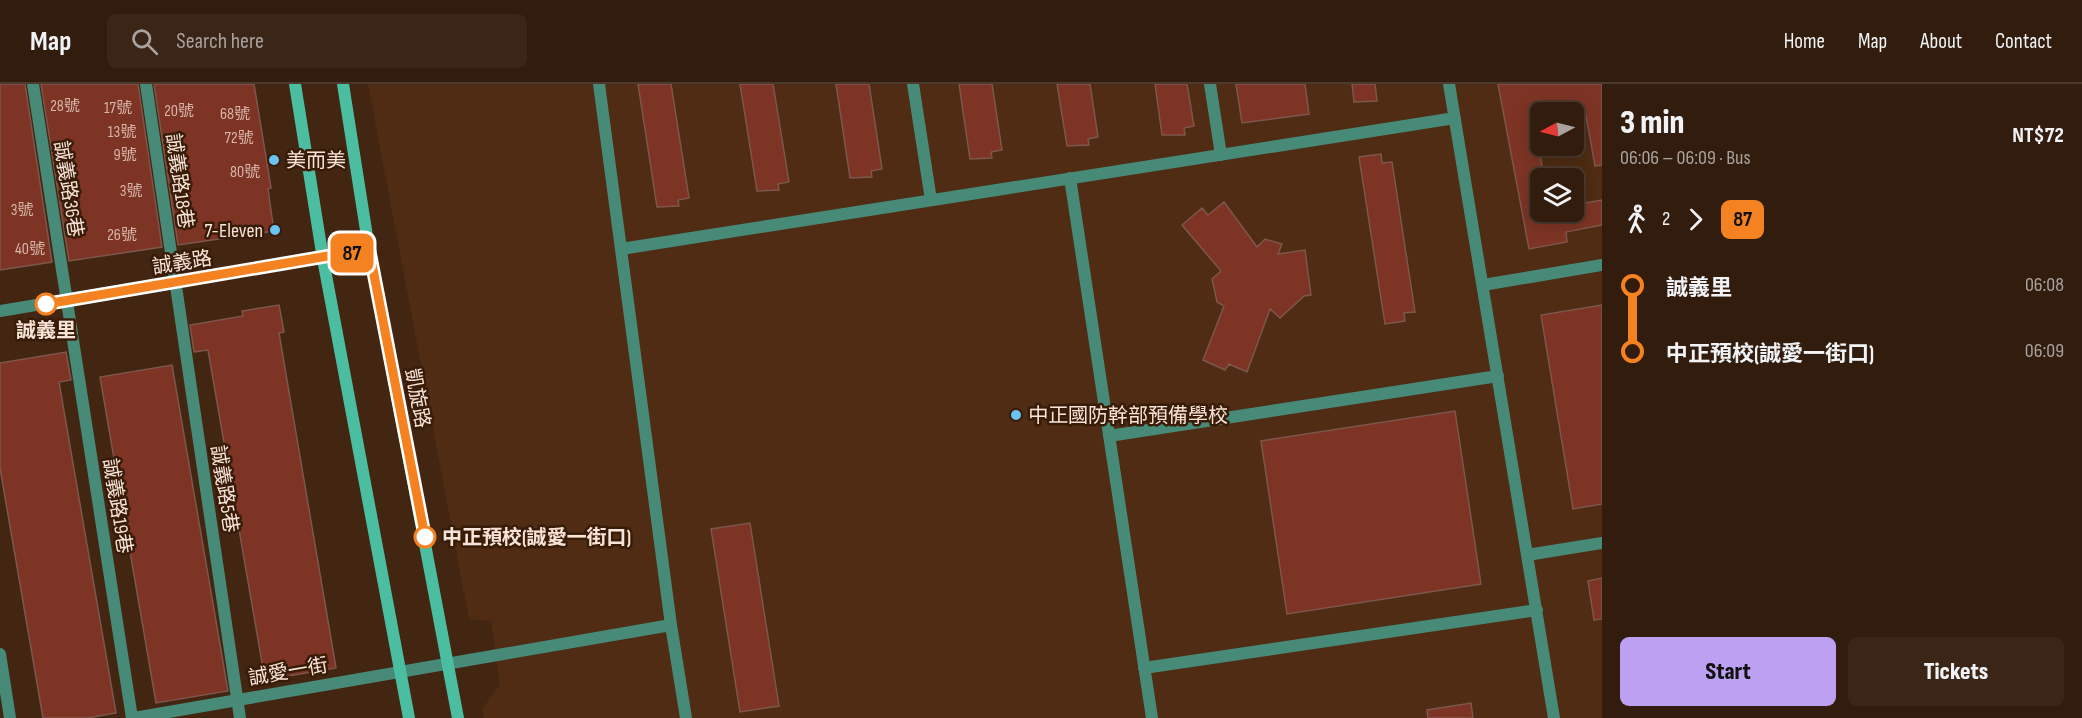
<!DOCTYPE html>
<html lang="en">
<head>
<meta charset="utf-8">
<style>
	body { margin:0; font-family:"Sofia Sans Condensed","Noto Sans TC",sans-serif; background:#3a2517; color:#f1f3f6; height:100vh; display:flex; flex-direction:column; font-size:22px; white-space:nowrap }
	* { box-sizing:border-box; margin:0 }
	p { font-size:20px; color:#a8a19e }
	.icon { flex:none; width:33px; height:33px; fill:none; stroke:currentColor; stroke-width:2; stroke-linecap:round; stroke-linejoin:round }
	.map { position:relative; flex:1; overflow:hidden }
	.drawer { display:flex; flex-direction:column; background:#321c0e; width:480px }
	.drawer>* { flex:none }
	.badge { padding:0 12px; border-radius:9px; font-size:21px; line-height:39px }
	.needle { width:39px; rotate:263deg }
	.tools { position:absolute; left:1530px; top:18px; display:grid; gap:12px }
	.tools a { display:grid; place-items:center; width:54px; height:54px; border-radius:9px; background:#321c0e; box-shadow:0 3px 15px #0003,0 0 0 2px #4d3a2e; font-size:30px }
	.map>.badge { position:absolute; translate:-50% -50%; box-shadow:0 0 0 3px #fff }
	.legs { display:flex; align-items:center; gap:9px; height:66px; padding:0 18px; font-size:20px }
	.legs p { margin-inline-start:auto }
	.head { display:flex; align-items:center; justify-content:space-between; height:102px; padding:0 18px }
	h1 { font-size:33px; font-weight:800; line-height:45px }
	.action { display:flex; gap:12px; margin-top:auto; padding:12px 18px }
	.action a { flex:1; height:69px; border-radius:9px; background:#bca0f2; color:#111; font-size:24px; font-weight:800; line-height:69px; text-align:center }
	.action a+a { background:#3a2517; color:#f1f3f6 }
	ul { padding:0 18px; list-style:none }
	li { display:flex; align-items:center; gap:21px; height:66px; font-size:22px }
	li i { display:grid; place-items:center; width:9px; height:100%; margin:0 8px; background:currentColor }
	li i::after { content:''; width:15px; height:15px; margin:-8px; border:4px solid; border-radius:50%; background:#321c0e }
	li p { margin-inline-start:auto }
	li:first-child i { background:linear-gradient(#0000 50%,currentColor 0) }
	li:last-child i { background:linear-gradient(currentColor 50%,#0000 0) }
	header { display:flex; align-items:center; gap:36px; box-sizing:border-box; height:84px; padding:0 30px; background:#321c0e; border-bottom:2px solid #4d3a2e }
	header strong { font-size:28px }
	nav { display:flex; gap:33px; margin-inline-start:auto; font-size:21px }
	.search { width:420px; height:54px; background:#3a2517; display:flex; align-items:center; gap:15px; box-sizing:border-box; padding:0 21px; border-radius:9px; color:#a8a19e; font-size:22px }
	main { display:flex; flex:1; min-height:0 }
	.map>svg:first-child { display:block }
</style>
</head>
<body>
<header>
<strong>Map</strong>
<div class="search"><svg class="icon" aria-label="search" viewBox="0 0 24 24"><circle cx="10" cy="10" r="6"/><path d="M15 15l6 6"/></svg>Search here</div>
<nav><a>Home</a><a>Map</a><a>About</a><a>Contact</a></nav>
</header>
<main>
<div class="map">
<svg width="1602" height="634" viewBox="0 0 1602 634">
	<rect width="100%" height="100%" fill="#432612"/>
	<path fill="#4f2c13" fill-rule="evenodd" d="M368 0H1602V634H484L482 625 500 601 491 537 469 535ZM1540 28H1574V62H1540ZM1540 94H1574V128H1540Z"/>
	<path fill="#7d3424" stroke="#7d564d" stroke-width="1.5" d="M0 0H25L52 178 0 186Z
		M41 0H138L162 163 69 177Z
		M154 0H254L271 104 268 105 274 147 178 161Z
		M638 0H671L689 114 678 116 679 122 657 123Z
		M740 0H773L789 98 778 100 779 106 757 107Z
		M836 0H869L882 85 871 87 872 93 850 94Z
		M959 0H992L1002 66 991 68 992 74 970 75Z
		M1057 0H1090L1098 53 1088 55 1089 61 1067 62Z
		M1155 0H1187L1194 42 1184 44 1185 51H1162Z
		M1236 0H1305L1309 30 1242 39Z
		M1352 0H1375L1377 17 1354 18Z
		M1498 0H1602V81L1595 82 1586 32 1574 34V28H1540V41L1535 42 1544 94H1540V128H1574V121L1602 116V141L1566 148 1567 158 1529 165Z
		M1381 70 1382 79 1392 78 1415 228 1404 229 1405 237 1385 240 1359 73Z
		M1224 118 1257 163 1265 155 1282 160 1278 170 1305 166 1311 211 1304 212 1280 234 1270 225 1247 288 1229 280 1225 286 1203 276 1224 222 1217 218 1212 195 1221 187 1182 141 1202 124 1208 131Z
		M279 221 284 248 279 249 336 584 265 596 208 266 194 268 190 241 243 232 242 227Z
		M1602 221V420L1573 425 1541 231Z
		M66 268 71 296 59 298 116 629 87 634H43L0 384V279Z
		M172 281 228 607 156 619 100 293Z
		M1455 327 1481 500 1287 530 1261 357Z
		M750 439 779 622 740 628 711 445Z
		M1602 494V535L1594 536 1588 497Z
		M1471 619 1473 634H1428L1427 626Z"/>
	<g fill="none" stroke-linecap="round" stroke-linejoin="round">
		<path stroke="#478a78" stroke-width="12" d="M33 0 132 634
			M146 0 240 634
			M599 0 671 541 686 634
			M913 0 931 116
			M1210 0 1221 71
			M1449 0 1554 634
			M1070 94 1152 634
			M621 165 1455 34
			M1483 201 1602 181
			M0 227 369 165
			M1109 352 1498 292
			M1527 471 1602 459
			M0 570 10 634
			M1144 584 1537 526
			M134 634 671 541"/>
		<path stroke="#4bbea1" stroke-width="12" d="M295 0 323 175 409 634
			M343 0 369 165 458 634"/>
	</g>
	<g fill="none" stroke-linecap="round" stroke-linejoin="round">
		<defs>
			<path id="line-1" d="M46 220 369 165 425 453"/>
		</defs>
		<use href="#line-1" stroke="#fff" stroke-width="14"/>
		<use href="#line-1" stroke="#f58220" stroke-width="9"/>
	</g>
	<g fill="#6bc3f2" stroke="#381c07" stroke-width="2">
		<circle cx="274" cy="76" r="6"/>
		<circle cx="275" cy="146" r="6"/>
		<circle cx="1016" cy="331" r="6"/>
	</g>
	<g fill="#fff" stroke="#f58220" stroke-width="3">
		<circle cx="46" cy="220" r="10"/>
		<circle cx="425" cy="453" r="10"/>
	</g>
	<g text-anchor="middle" stroke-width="5" stroke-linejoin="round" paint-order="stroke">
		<g font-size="16" fill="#d8b7aa">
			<text x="65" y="27">28號</text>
			<text x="118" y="29">17號</text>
			<text x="179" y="32">20號</text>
			<text x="235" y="35">68號</text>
			<text x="122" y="53">13號</text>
			<text x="239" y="59">72號</text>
			<text x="125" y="76">9號</text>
			<text x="245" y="93">80號</text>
			<text x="131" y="112">3號</text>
			<text x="22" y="131">3號</text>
			<text x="122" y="156">26號</text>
			<text x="30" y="170">40號</text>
		</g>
		<g font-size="20" fill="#f7e3d7" stroke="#381c07" text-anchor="start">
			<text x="286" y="83">美而美</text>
			<text x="263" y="153" text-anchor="end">7-Eleven</text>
			<text x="1028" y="338">中正國防幹部預備學校</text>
		</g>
		<g font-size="20" fill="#f7e3d7" stroke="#381c07">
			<text transform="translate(180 97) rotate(82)" y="7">誠義路18巷</text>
			<text transform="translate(69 105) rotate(81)" y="7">誠義路36巷</text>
			<text transform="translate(182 178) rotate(-9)" y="7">誠義路</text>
			<text transform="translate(418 314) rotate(79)" y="7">凱旋路</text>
			<text transform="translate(225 405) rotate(81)" y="7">誠義路5巷</text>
			<text transform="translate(118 422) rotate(81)" y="7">誠義路19巷</text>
			<text transform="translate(288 587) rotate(-10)" y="7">誠愛一街</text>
		</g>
		<g font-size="20" font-weight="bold" fill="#f7e3d7" stroke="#381c07">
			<text x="46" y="253">誠義里</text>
			<text x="442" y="460" text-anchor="start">中正預校(誠愛一街口)</text>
		</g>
	</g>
</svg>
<div class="tools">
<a><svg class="needle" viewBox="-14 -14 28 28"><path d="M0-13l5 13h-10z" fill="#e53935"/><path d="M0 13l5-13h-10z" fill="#a8a19e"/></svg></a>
<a><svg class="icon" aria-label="layers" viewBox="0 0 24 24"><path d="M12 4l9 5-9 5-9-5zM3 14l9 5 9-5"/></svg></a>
</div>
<b class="badge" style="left:352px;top:169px;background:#f58220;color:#111">87</b>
</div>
<section class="drawer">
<div class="head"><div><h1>3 min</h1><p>06:06 – 06:09 · Bus</p></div><b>NT$72</b></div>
<div class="legs"><svg class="icon" aria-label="walk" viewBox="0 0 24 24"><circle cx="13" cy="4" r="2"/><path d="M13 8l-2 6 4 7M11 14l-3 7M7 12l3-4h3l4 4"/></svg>2<svg class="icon" aria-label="forward" viewBox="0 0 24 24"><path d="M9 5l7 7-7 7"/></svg><b class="badge" style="background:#f58220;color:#111">87</b></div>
<ul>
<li><i style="color:#f58220"></i><b>誠義里</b><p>06:08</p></li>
<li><i style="color:#f58220"></i><b>中正預校(誠愛一街口)</b><p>06:09</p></li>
</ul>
<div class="action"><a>Start</a><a>Tickets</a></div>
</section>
</main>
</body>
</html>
